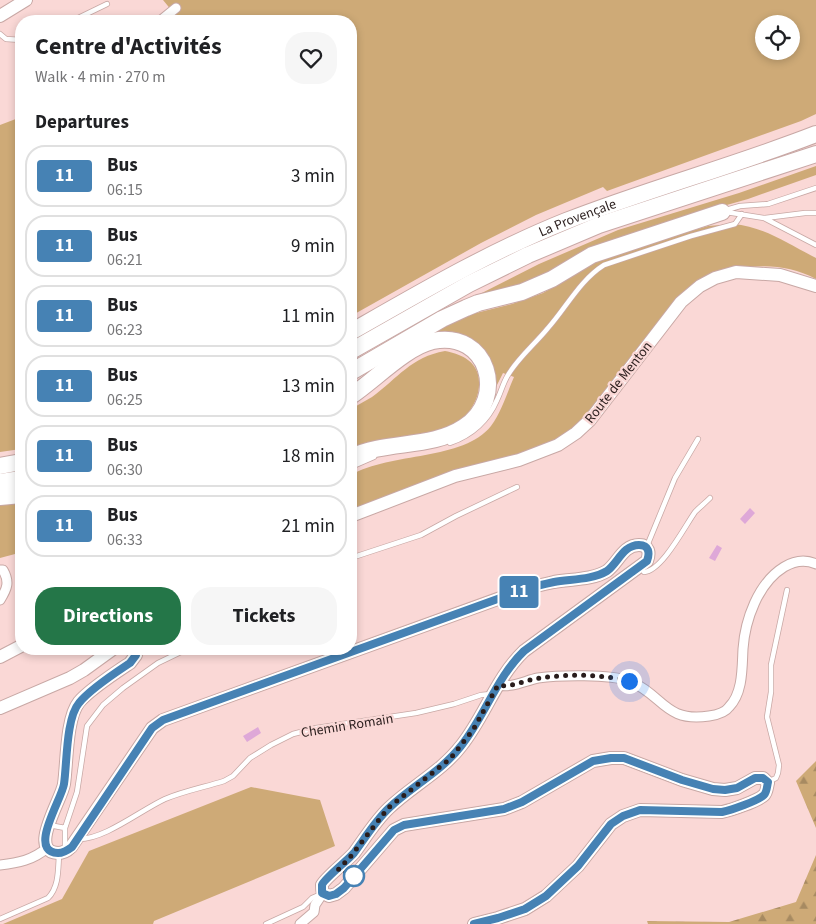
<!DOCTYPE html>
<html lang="en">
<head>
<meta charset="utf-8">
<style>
	body { margin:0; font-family:"Source Sans 3",sans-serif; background:#f6f6f6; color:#202124; height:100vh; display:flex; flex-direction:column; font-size:19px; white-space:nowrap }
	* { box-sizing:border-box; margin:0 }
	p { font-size:16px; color:#757577 }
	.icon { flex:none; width:28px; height:28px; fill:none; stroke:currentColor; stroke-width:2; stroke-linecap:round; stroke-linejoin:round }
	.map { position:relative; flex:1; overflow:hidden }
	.sheet { position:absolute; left:15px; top:15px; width:342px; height:640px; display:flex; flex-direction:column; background:#fff; border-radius:20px; box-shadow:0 2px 8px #0003 }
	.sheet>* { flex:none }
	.badge { padding:0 10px; border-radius:4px; font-size:18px; line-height:32px }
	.tools { position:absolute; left:755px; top:15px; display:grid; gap:10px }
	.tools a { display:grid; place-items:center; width:45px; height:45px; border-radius:50%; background:#fff; box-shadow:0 2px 8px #0003; font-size:25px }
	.you { position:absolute; width:25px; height:25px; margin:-12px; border:4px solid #fff; border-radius:50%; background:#1a73e8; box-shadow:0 0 0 8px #1a73e833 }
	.map>.badge { position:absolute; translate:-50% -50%; box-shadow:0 0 0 2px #fff }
	h2 { padding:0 20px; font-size:19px; line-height:45px }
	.round { display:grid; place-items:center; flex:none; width:52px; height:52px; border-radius:20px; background:#f6f6f6 }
	.head { display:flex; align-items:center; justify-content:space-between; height:85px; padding:0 20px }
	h1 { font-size:24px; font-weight:700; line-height:38px }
	.primary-button { display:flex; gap:10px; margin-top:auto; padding:10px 20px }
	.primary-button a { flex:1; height:58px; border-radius:20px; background:#247648; color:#fff; font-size:20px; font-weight:700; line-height:58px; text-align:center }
	.primary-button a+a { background:#f6f6f6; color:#202124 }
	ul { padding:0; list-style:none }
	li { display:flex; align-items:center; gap:15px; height:62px; margin:0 10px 8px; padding:0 10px; border:2px solid #e0e0e0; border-radius:20px }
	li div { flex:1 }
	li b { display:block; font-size:19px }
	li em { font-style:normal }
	li .badge { min-width:55px; font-weight:700; text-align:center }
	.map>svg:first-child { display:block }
</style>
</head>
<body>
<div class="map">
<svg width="816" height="924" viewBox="0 0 816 924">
	<defs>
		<pattern id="forest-firs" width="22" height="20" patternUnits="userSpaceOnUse" patternTransform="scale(1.25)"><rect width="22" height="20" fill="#ceaa77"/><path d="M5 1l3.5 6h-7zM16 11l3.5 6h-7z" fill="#a78a61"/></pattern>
	</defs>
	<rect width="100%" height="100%" fill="#fad8d6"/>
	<path fill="#ceaa77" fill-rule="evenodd" d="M163 0H816V114L801 121 607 191 603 187 536 215 481 243 351 316V21H183L177 17ZM764 24H791V51H764Z
		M21 117V449L0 452V125Z
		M816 166V175L748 199 702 212 524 286 472 298 539 264 618 230 739 193Z
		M733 224C765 227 788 244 816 258V279C782 261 747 264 711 276L591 411 573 428 546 446 351 511V475C391 452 463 461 491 426 502 411 507 393 514 377L503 373 496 387 495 374 486 353 456 334 443 332 431 333 468 315 512 304 543 293 605 256 708 226Z
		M445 351C460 354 473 359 478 374 484 399 465 423 442 431 434 434 424 435 416 436 394 441 373 445 351 449V409C358 405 365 401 372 397 398 378 411 357 445 351Z
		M21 502V565L15 554 0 558V504Z
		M251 787 320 800 335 846 154 921 153 924H3L62 899 89 851Z"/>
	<path fill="url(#forest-firs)" d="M816 761V828L796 781Z
		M816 855V924H648L647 921 729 922 796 902Z"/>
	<path fill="#dea8d8" d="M750 508 755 513 745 524 740 519Z
		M717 545 722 548 715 561 709 558Z
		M258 727 261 733 247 742 243 736Z"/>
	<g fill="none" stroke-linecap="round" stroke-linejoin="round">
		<defs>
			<path id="lane" d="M72 21 107 4
				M0 34 6 39 21 40
				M726 210 740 206 768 204 816 188
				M726 212 764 218 816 245
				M765 218 805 213H816
				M450 443C472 435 488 421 497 400 501 392 503 383 508 375 518 358 535 344 548 328 566 308 580 280 604 265L691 236 735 224 742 214
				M351 467 374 457
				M647 546 675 478 698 439
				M351 558 421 535 456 516 517 487
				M641 568 644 572C662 571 685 526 695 512 700 507 705 503 710 498
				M768 782 776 778 778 773 779 765 767 717 771 692V665L787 590
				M49 825 65 828
				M78 839C104 840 141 810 165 799 184 791 205 787 224 781L233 776 250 758 271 745 293 734 316 728 416 713 454 704 481 695 491 694
				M65 848V828L77 792 87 726 103 705 123 688 158 663 187 649
				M0 919 48 898C59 887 58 870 59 855
				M266 924 303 907 312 898 319 895"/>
			<path id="street" d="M160 21 176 8
				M0 570H3C10 582 7 589 0 600
				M498 685C512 688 524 681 538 678 559 675 610 674 629 681 663 694 664 723 709 716 716 715 725 713 729 707 743 693 742 668 743 649 745 620 758 583 784 567 794 561 805 559 816 564
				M0 865C18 863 33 860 47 848
				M300 924 314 912 315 905 323 893"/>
			<path id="secondary" d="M0 16 26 0
				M351 516 455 476 519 460 558 445 576 433 590 420 681 302 700 286 715 278 736 272 780 275 816 286
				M135 649 136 655 130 663C115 673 90 689 79 702 66 718 67 764 64 784 62 799 27 852 58 853 63 853 68 850 71 847L152 728 163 720 528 588C536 586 545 584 554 582 571 579 592 580 607 571 618 563 623 545 639 545 649 545 650 553 647 561L524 651C496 678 485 716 461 746 442 771 412 786 389 808 376 820 365 838 354 853 347 861 324 879 322 885 322 886 322 892 323 893L329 896 336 894 344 888 394 830 404 825 504 809 522 802 593 761 611 758H624L682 780 713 789 725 790 737 788 755 778H763L768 783C767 786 767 792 764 795 758 801 731 810 722 812L640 810 623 816 611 824 578 866 546 896 525 909 498 918 474 924
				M0 657 21 646
				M0 708 70 678 84 670 113 649"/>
			<g id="highway">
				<path id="s1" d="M351 332C421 292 491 251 566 221 648 189 734 166 816 134"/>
				<path d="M351 351 469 284 528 255 599 225 816 154"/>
				<path d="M351 372 442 319 466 308 478 303 522 292 552 279 592 255 722 212"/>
				<path d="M351 396C375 380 406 347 433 341 488 330 508 398 464 427 431 449 387 440 351 457"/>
				<path d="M0 466 21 462"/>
				<path d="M0 482 21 479"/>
				<path d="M0 497 21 495"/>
			</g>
		</defs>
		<use href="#lane" stroke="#c8a8a5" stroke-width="6"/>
		<use href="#street" stroke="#c8a8a5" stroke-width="11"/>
		<use href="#secondary" stroke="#c8a8a5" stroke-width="14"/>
		<use href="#highway" stroke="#c8a8a5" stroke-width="18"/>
		<use href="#lane" stroke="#fff" stroke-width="4.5"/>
		<use href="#street" stroke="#fff" stroke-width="9"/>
		<use href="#secondary" stroke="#fff" stroke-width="12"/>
		<use href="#highway" stroke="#fff" stroke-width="16"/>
	</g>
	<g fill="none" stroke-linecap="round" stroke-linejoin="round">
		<defs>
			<path id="line" d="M135 649 136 655 130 663C115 673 90 689 79 703 66 718 67 764 64 784 62 799 27 852 58 853 63 853 68 850 72 847L152 728 163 720 528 588C536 586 545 584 554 582 571 579 592 580 607 571 618 563 623 545 639 545 649 545 650 553 647 561L524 651C496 678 485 716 461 746 442 771 412 786 389 808 376 820 365 838 354 853 347 861 324 879 322 885 322 886 322 892 322 893L329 896 336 894 344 888 394 830 404 825 504 809 522 802 593 761 611 758H624L682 780 713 789 725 790 737 788 755 778H763L768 782C767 786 767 792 764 795 758 801 731 810 722 812L640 810 623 816 611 824 578 866 546 896 525 909 498 918 474 924"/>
		</defs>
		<use href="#line" stroke="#fff" stroke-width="11"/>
		<use href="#line" stroke="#4682b4" stroke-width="8"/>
		<path stroke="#291d1c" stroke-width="5" stroke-dasharray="0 9" d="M354 876 338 870 351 856 388 808 450 759 473 730 498 685C512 688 525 680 540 678 568 674 601 674 629 681"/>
	</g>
	<circle fill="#fff" stroke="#4682b4" stroke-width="2.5" cx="354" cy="876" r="10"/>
	<g text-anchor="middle" stroke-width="4.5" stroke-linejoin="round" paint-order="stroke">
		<g font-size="14" fill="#291d1c" stroke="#fad8d6">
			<text dy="5" stroke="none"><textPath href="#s1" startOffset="254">La Provençale</textPath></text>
			<text transform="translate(618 382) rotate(-52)" y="5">Route de Menton</text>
			<text transform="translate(347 725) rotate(-9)" y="5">Chemin Romain</text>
		</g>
	</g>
</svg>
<div class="tools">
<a><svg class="icon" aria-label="locate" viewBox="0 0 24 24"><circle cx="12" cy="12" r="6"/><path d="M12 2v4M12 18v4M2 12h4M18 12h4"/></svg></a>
</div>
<div class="you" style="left:629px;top:681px"></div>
<b class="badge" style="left:519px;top:592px;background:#4682b4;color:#fff">11</b>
<section class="sheet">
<div class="head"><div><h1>Centre d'Activités</h1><p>Walk · 4 min · 270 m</p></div><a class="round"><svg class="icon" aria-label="heart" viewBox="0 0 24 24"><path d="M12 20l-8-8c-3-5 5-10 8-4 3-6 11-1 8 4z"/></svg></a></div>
<h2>Departures</h2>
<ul>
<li><span class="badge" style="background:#4682b4;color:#fff">11</span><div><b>Bus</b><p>06:15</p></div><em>3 min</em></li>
<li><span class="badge" style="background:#4682b4;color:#fff">11</span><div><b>Bus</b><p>06:21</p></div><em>9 min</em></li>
<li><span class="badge" style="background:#4682b4;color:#fff">11</span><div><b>Bus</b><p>06:23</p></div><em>11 min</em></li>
<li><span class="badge" style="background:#4682b4;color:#fff">11</span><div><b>Bus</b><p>06:25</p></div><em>13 min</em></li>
<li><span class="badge" style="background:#4682b4;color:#fff">11</span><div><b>Bus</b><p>06:30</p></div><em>18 min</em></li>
<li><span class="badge" style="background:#4682b4;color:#fff">11</span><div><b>Bus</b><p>06:33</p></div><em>21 min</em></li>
</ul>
<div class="primary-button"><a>Directions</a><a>Tickets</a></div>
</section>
</div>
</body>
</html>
